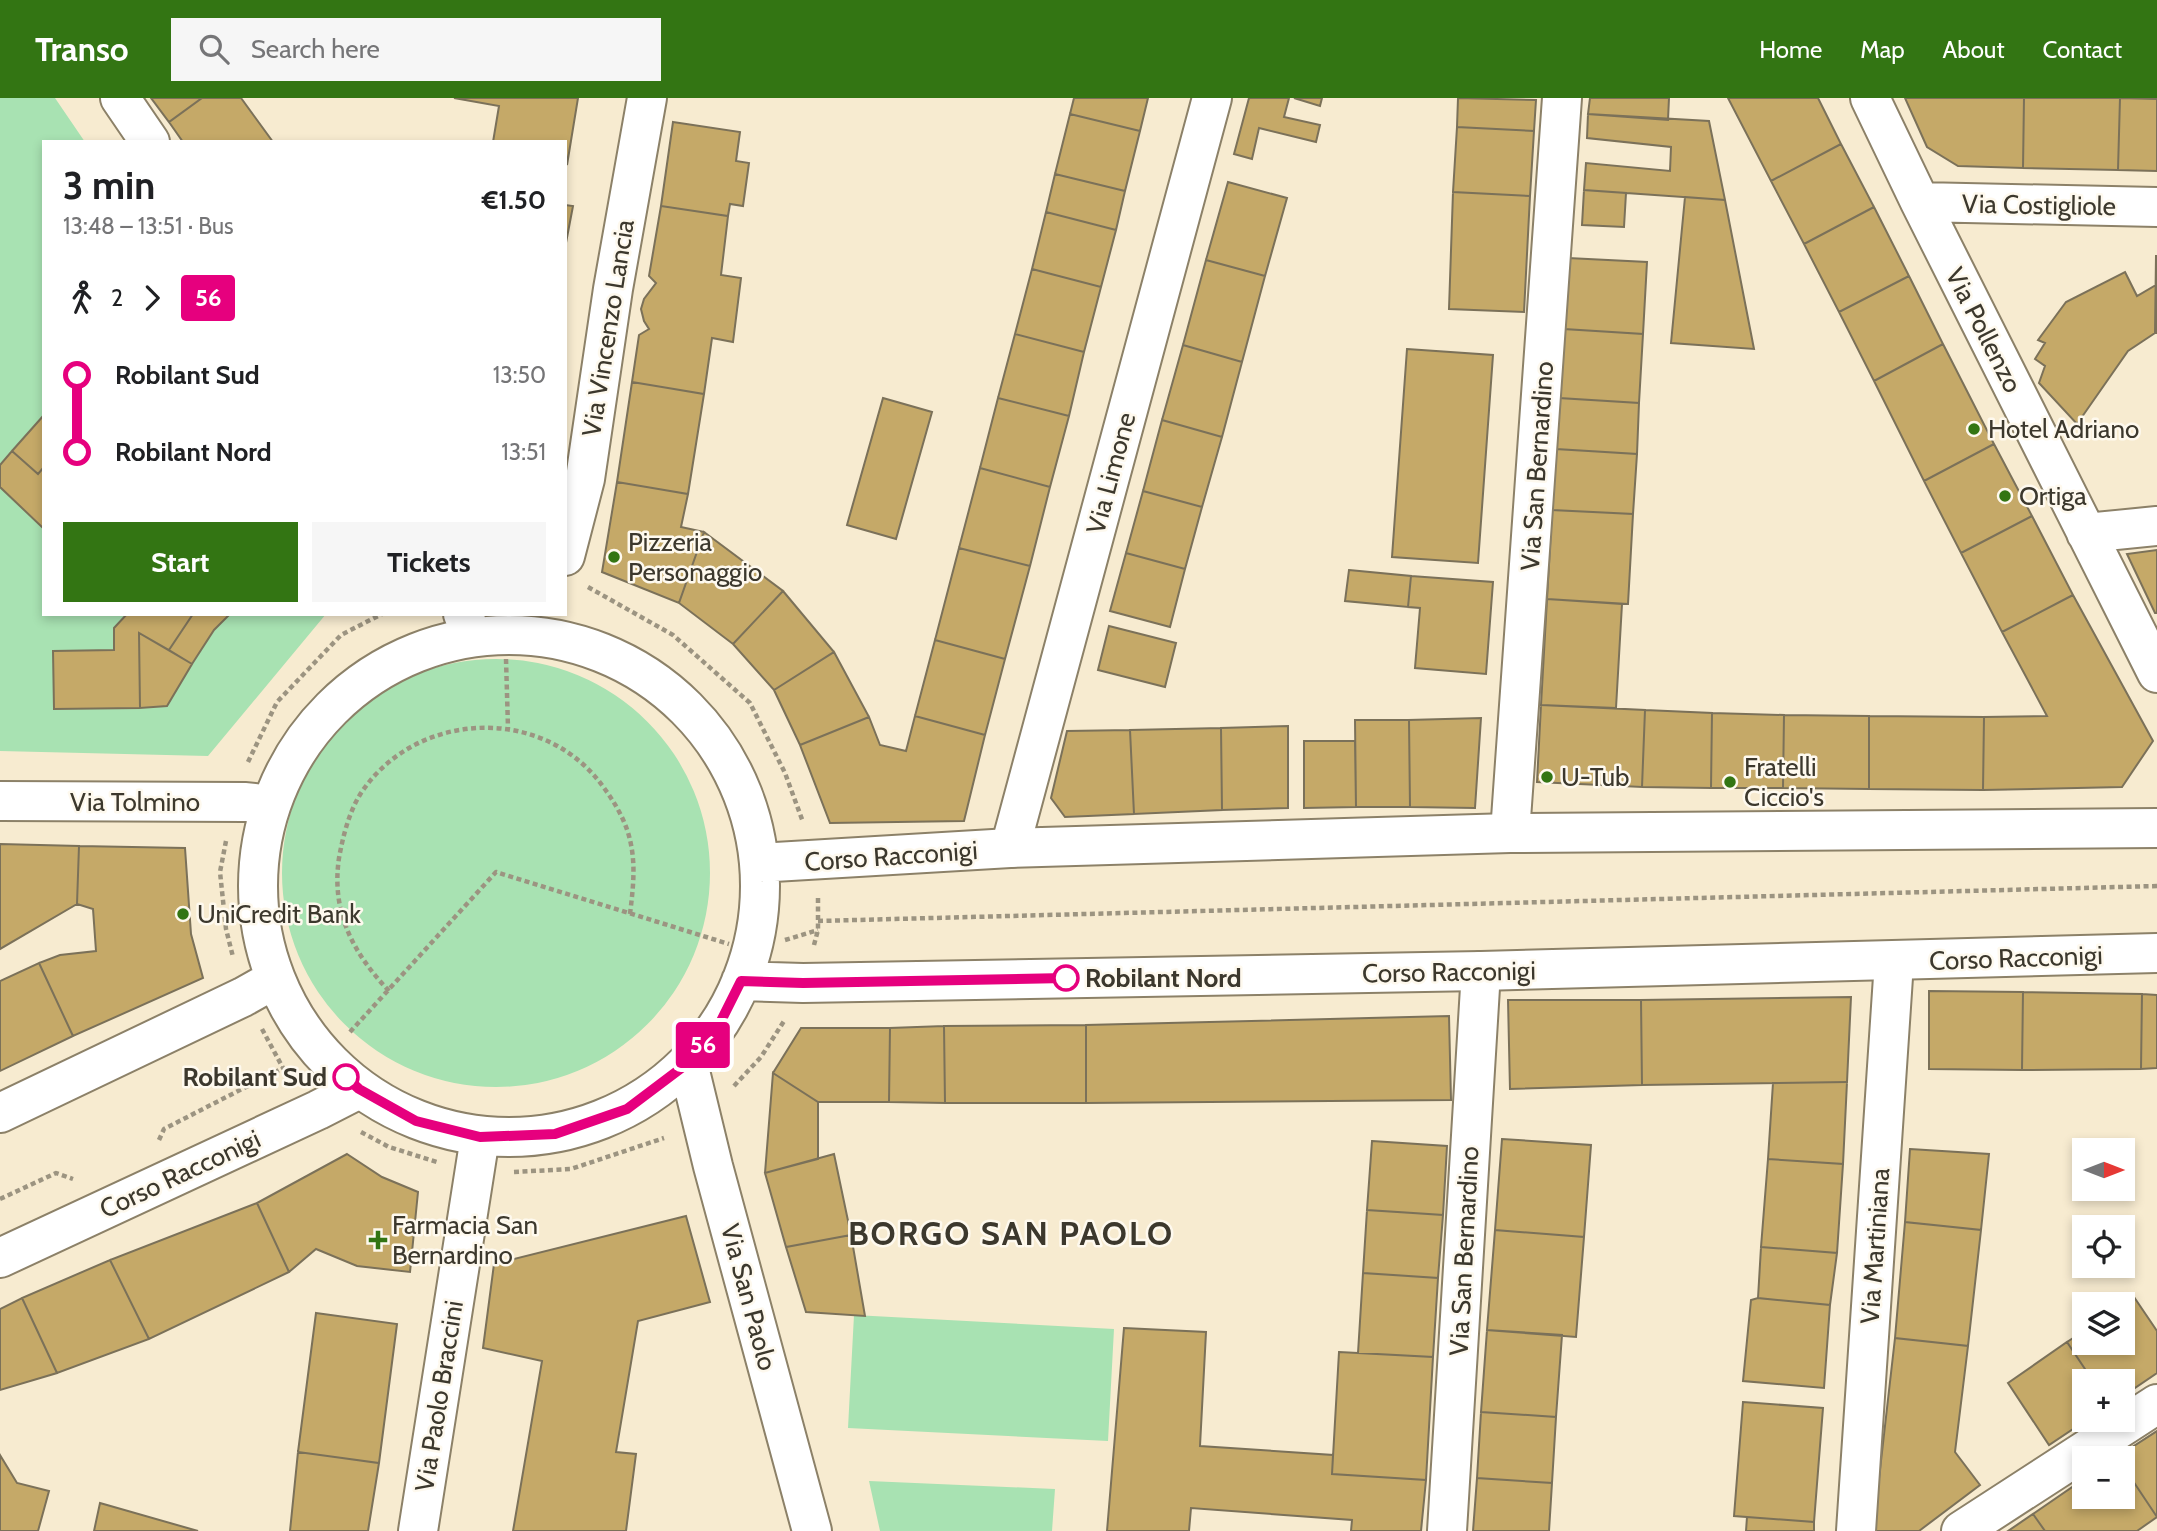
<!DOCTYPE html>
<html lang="en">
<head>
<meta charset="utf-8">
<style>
	body { margin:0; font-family:Cabin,sans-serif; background:#f6f6f6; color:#202124; height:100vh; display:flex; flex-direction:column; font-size:26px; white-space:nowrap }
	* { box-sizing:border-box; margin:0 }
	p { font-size:23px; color:#757577 }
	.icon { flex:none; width:38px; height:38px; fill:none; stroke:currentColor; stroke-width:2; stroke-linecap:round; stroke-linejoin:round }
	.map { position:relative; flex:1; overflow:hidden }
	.sheet { position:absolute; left:42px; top:42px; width:525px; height:476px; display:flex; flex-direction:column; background:#fff; border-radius:0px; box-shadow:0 4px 10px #0003 }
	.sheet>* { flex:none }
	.badge { padding:0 14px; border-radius:5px; font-size:24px; line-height:46px }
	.needle { width:46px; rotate:90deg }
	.tools { position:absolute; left:2072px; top:1040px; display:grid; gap:14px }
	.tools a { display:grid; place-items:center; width:63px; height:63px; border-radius:0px; background:#fff; box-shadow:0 4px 10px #0003; font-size:35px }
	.map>.badge { position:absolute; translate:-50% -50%; box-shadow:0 0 0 4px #fff }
	.legs { display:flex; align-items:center; gap:10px; height:77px; padding:0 21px; font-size:23px }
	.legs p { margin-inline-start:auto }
	.head { display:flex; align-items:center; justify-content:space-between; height:119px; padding:0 21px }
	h1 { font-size:38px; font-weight:700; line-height:52px }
	.action { display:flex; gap:14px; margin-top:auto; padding:14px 21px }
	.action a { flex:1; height:80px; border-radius:0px; background:#337513; color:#fff; font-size:28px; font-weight:700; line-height:80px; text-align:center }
	.action a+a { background:#f6f6f6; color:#202124 }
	ul { padding:0 21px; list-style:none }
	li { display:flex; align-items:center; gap:24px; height:77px; font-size:26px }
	li i { display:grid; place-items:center; width:10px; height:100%; margin:0 9px; background:currentColor }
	li i::after { content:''; width:18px; height:18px; margin:-9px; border:5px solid; border-radius:50%; background:#fff }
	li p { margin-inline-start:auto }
	li:first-child i { background:linear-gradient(#0000 50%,currentColor 0) }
	li:last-child i { background:linear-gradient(currentColor 50%,#0000 0) }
	header { display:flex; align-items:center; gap:42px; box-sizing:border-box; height:98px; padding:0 35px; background:#337513; color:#fff }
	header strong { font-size:33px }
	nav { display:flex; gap:38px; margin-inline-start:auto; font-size:24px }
	.search { width:490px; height:63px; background:#f6f6f6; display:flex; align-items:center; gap:18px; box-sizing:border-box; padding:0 24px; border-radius:0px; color:#757577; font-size:26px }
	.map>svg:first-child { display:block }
</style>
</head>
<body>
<header>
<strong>Transo</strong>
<div class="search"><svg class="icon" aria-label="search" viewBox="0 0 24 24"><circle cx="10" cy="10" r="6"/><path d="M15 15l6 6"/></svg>Search here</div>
<nav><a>Home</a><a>Map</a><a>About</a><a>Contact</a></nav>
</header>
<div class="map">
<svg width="2157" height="1433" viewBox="0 0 2157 1433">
	<rect width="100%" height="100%" fill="#f7ebd0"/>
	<path fill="#a8e2b2" d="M0 0H55L85 44H44V516H326L208 658 0 653Z
		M282 775a214 214 0 1 1 428 0a214 214 0 1 1-428 0Z
		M854 1217 1114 1231 1108 1343 848 1330Z
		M869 1383 1055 1391 1052 1433H880Z"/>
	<path fill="#c5a968" stroke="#7b7159" stroke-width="2" d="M151 0H202L169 24Z
		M202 0H241L273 44H183L169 24Z
		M454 0H578L567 67 565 44H493L499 8Z
		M1074 0H1148L1140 33 1070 16Z
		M1249 0H1289L1284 19 1320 27 1316 44 1259 30 1252 61 1234 56Z
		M1294 0H1322L1320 8Z
		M1458 0 1536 2 1534 33 1457 29Z
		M1590 0H1669L1668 22 1588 16Z
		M1728 0H1818L1841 46 1771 83Z
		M1905 0H2024L2023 70 1958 68 1927 49Z
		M2024 0H2120L2118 72 2023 70Z
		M2120 0 2157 1V73L2118 72Z
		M1070 16 1140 33 1125 93 1055 76Z
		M1588 16 1709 23 1725 102 1584 92 1586 65 1670 73 1671 49 1587 40Z
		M673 24 740 34 736 63 749 65 743 108 730 106 728 118 661 108Z
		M1457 29 1534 33 1530 98 1453 94Z
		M1841 46 1874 109 1804 146 1771 83Z
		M1055 76 1125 93 1116 132 1046 114Z
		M1228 84 1287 100 1265 178 1206 162Z
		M1584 92 1626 95 1624 129 1582 127Z
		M1453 94 1530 98 1524 214 1449 211Z
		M1685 99 1725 102 1754 251 1671 245Z
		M565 107 573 108 565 150Z
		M661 108 728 118 721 177 741 180 733 244 712 240 704 296 632 284 639 237 649 231 644 223 641 211 644 201 656 185 649 178Z
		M1874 109 1909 178 1839 214 1804 146Z
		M1046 114 1116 132 1101 189 1032 171Z
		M2156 158H2157V235H2155Z
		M1568 160 1647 164 1643 236 1564 231Z
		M1206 162 1265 178 1242 264 1183 247Z
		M1032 171 1101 189 1084 254 1015 236Z
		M2125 174 2137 198 2156 187 2155 235 2128 253 2077 326 2039 285 2045 268 2035 261 2045 245 2038 242 2066 204Z
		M1909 178 1943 246 1874 283 1839 214Z
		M1564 231 1643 236 1639 305 1559 300Z
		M1015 236 1084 254 1069 318 998 300Z
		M1943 246 1994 346 1924 383 1874 283Z
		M1183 247 1242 264 1222 339 1162 322Z
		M1407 251 1493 257 1478 465 1392 459Z
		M632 284 704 296 688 396 617 384Z
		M883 300 932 314 896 441 847 427Z
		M998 300 1069 318 1050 389 980 370Z
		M1559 300 1639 305 1637 356 1556 351Z
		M44 317V369L38 376 12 353Z
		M1162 322 1222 339 1202 409 1143 393Z
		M1994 346 2032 418 1961 455 1924 383Z
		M1556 351 1637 356 1633 416 1552 412Z
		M12 353 38 376 44 369V431L0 389V367Z
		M980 370 1050 389 1030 468 959 450Z
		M617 384 688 396 681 429 704 434 679 505 602 474Z
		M1143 393 1202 409 1185 471 1126 455Z
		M1552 412 1633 416 1628 506 1547 501Z
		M2032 418 2073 497 2002 534 1961 455Z
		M704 434 783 493 733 546 679 505Z
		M959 450 1030 468 1005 561 935 542Z
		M2157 452V515H2155L2127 456Z
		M1126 455 1185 471 1170 529 1110 513Z
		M1349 472 1411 478 1408 509 1345 503Z
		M1411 478 1493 484 1486 576 1415 570 1420 510 1408 509Z
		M783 493 834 554 774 592 733 546Z
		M2073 497 2153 643 2122 689 1983 692 1984 619 2047 618 2002 534Z
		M1547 501 1622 506 1616 610 1541 607Z
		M127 516H193L169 552 139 535 140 610 54 611 53 553 114 552V530Z
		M193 516H230L214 532 192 566 169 552Z
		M1109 528 1176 545 1165 589 1098 572Z
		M139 535 192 566 167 608 140 610Z
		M935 542 1005 561 985 637 915 618Z
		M834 554 869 619 800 647 774 592Z
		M1541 607 1645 612 1642 689 1537 684Z
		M1645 612 1712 615 1711 690 1642 689Z
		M1712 615 1784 617 1783 690H1711Z
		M1784 617 1869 618V691L1783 690Z
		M915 618 985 637 964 723 830 725 800 647 869 619 880 647 906 653Z
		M1869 618 1984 619 1983 692 1869 691Z
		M1481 620 1475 710 1410 709 1409 622Z
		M1355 622H1409L1410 709H1356Z
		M1288 628V710L1222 712 1221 630Z
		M1221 630 1222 712 1134 716 1130 632Z
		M1130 632 1134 716 1065 719 1051 700 1067 633Z
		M1304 643H1355L1356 709 1304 710Z
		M0 746 79 748 77 806 0 851Z
		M79 748 185 750 191 836 203 880 73 938 39 865 60 857 96 853 93 811 77 806Z
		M39 865 73 938 0 973V883Z
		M1929 893 2023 894 2022 972 1929 971Z
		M2023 894 2142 896 2141 971 2022 972Z
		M2142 896 2157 897V970L2141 971Z
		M1851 899 1847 984 1642 987 1641 902Z
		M1508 902H1641L1642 987 1510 991Z
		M1449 918 1451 1002 1086 1005V927Z
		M1086 927V1005H945L944 928Z
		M944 928 945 1005 889 1004 890 930Z
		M801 930H890L889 1004H818L773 975Z
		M773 975 818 1004V1061L765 1075Z
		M1847 984 1843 1066 1768 1061 1773 985Z
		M1502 1041 1591 1047 1584 1139 1495 1132Z
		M1372 1043 1447 1048 1443 1117 1367 1112Z
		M1910 1051 1989 1056 1981 1132 1905 1124Z
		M347 1056 382 1079 418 1094 410 1174 357 1168 316 1151 289 1174 257 1105Z
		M834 1056 851 1137 786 1149 765 1075Z
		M1768 1061 1843 1066 1837 1155 1761 1149Z
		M257 1105 289 1174 149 1241 110 1162Z
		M1367 1112 1443 1117 1438 1180 1363 1175Z
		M686 1118 710 1204 638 1223 616 1354 636 1356 626 1433H513L542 1263 483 1250 494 1166Z
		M1905 1124 1981 1132 1968 1248 1895 1240Z
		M1495 1132 1584 1139 1576 1239 1487 1232Z
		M851 1137 865 1218 806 1214 786 1149Z
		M1761 1149 1837 1155 1830 1207 1758 1200Z
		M110 1162 149 1241 57 1275 22 1200Z
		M1363 1175 1438 1180 1433 1259 1358 1255Z
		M2134 1199 2157 1233V1275L2123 1298V1283H2093L2067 1244 2084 1233V1244H2123V1207Z
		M22 1200 57 1275 0 1292V1211Z
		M1758 1200 1830 1207 1824 1290 1743 1283 1751 1202Z
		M316 1215 397 1226 379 1365 298 1354Z
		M1124 1230 1206 1234 1200 1348 1333 1357 1332 1376 1426 1382 1421 1433H1351L1352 1422 1191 1410 1189 1433H1107Z
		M1487 1232 1562 1237 1556 1319 1481 1314Z
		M1895 1240 1968 1248 1955 1354 1980 1387 1919 1433H1873Z
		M2067 1244 2093 1283H2084V1321H2088L2049 1347 2008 1285Z
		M1339 1254 1433 1259 1426 1382 1332 1376Z
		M1743 1304 1823 1310 1814 1424 1734 1418Z
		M1481 1314 1556 1319 1552 1385 1477 1380Z
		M2157 1333V1419L2123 1368V1360L2117 1359Z
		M298 1354 379 1365 368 1433H290Z
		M0 1357 17 1385 49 1393 38 1433H0Z
		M2123 1368 2157 1419 2137 1433H2045L2033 1416 2084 1381V1398H2123Z
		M1477 1380 1552 1385 1549 1433H1473Z
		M100 1405 198 1433H94Z
		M2033 1416 2045 1433H2008Z
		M1747 1419 1814 1424V1433H1746Z"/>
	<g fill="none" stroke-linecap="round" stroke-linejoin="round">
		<defs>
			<path id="street" d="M120 0 150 44
				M1870 0 1920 104 2157 575
				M1920 104 2157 109
				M2086 435 2157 428
				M463 516 472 538
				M1510 735 1562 0
				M1010 750 1212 0
				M688 965 713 1068 812 1433
				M418 1433 480 1039
				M1447 1433 1481 873
				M1856 1433 1894 864
				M1961 1433 2157 1306"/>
			<path id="secondary" d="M565 458 585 381 613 191 647 0
				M258 788a251 251 0 1 1 502 0a251 251 0 1 1-502 0Z
				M0 703 246 704 270 707
				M759 765 1010 750 1510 735 2157 730
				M741 883 803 885 1481 873 2157 855
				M0 1015 243 899 275 881
				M0 1160 318 1012 359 991"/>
		</defs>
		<use href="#street" stroke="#8c8168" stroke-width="42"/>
		<use href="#secondary" stroke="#8c8168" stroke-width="42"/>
		<path stroke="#9c9481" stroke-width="4.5" stroke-dasharray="5 3.5" stroke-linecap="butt" d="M588 489 673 537 750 605 785 675 803 724
			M506 561 508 630
			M248 664 277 604 341 537 382 516
			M226 743 220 774 226 831 233 859
			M818 823 2157 788
			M785 842 818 832
			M814 847 818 832V800
			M389 893C353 855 331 814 339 760 343 738 349 714 361 695 415 614 537 607 598 682 612 700 625 720 630 742 636 767 633 791 630 816
			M262 931 283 970 292 980
			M350 934 496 774 729 846
			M734 988 761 959 784 923
			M361 1034 389 1049 437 1064
			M159 1042 164 1031 283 970
			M514 1074 571 1071 664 1040
			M0 1101 56 1075 73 1081"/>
		<use href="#street" stroke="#fff" stroke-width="38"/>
		<use href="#secondary" stroke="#fff" stroke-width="38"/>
	</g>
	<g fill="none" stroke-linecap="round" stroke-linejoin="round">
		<defs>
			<path id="line-1" d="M346 979 359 991 416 1023 480 1039 555 1036 627 1011 688 965 719 927 741 883 803 885 1066 880"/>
		</defs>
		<use href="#line-1" stroke="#fff" stroke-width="16"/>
		<use href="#line-1" stroke="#e6007e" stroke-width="10"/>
	</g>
	<g fill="#337513" stroke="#fef9ee" stroke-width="2.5">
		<circle cx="1974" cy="331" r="7"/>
		<circle cx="2005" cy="398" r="7"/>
		<circle cx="614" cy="459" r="7"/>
		<circle cx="1547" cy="679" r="7"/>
		<circle cx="1730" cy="684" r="7"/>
		<circle cx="183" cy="816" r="7"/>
		<path d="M374.5 1131.5h7v7h7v7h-7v7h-7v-7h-7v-7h7z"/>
	</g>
	<g fill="#fff" stroke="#e6007e" stroke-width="3.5">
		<circle cx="1066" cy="880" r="12"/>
		<circle cx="346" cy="979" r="12"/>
	</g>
	<g text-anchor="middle" stroke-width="5" stroke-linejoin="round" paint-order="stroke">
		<g font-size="26" fill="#3c382d" stroke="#fef9ee">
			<text transform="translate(2039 107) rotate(1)" y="9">Via Costigliole</text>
			<text transform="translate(608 230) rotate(-81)" y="9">Via Vincenzo Lancia</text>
			<text transform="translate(1984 232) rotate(63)" y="9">Via Pollenzo</text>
			<text transform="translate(1537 368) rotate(-86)" y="9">Via San Bernardino</text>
			<text transform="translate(1111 375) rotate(-75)" y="9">Via Limone</text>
			<text x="135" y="713">Via Tolmino</text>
			<text transform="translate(891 758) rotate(-4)" y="9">Corso Racconigi</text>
			<text transform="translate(2016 860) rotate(-2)" y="9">Corso Racconigi</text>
			<text transform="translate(1449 874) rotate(-1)" y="9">Corso Racconigi</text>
			<text transform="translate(180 1076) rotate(-25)" y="9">Corso Racconigi</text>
			<text transform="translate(1875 1148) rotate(-86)" y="9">Via Martiniana</text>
			<text transform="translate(1464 1153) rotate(-87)" y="9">Via San Bernardino</text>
			<text transform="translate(749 1199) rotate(75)" y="9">Via San Paolo</text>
			<text transform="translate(439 1298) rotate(-81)" y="9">Via Paolo Braccini</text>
		</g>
		<g font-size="26" fill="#3c382d" stroke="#fef9ee" text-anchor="start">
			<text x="1988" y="340">Hotel Adriano</text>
			<text x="2019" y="407">Ortiga</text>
			<text x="628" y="453">Pizzeria<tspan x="628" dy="30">Personaggio</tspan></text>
			<text x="1744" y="678">Fratelli<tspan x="1744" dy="30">Ciccio's</tspan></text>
			<text x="1561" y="688">U-Tub</text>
			<text x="197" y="825">UniCredit Bank</text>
			<text x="392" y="1136">Farmacia San<tspan x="392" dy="30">Bernardino</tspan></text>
		</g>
		<g font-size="26" font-weight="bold" fill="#3c382d" stroke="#fef9ee" text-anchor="start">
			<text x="1085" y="889">Robilant Nord</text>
			<text x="327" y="988" text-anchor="end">Robilant Sud</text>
		</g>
		<g font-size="33" font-weight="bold" letter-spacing="2" fill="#3c382d" stroke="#fef9ee">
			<text x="1011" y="1147">BORGO SAN PAOLO</text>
		</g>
	</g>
</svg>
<div class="tools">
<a><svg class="needle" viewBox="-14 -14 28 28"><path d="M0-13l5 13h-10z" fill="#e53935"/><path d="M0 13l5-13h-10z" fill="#757577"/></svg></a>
<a><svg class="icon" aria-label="locate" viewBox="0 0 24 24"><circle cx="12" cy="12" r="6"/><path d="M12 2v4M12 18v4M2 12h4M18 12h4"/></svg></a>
<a><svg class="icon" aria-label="layers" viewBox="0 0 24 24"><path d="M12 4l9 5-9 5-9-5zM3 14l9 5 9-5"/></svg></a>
<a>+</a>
<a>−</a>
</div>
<b class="badge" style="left:703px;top:947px;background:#e6007e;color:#fff">56</b>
<section class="sheet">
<div class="head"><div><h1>3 min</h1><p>13:48 – 13:51 · Bus</p></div><b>€1.50</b></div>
<div class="legs"><svg class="icon" aria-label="walk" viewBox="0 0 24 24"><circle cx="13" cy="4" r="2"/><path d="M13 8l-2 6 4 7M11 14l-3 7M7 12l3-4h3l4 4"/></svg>2<svg class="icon" aria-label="forward" viewBox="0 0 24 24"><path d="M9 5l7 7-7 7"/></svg><b class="badge" style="background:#e6007e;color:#fff">56</b></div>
<ul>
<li><i style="color:#e6007e"></i><b>Robilant Sud</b><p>13:50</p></li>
<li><i style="color:#e6007e"></i><b>Robilant Nord</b><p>13:51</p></li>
</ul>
<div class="action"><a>Start</a><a>Tickets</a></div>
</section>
</div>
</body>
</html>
